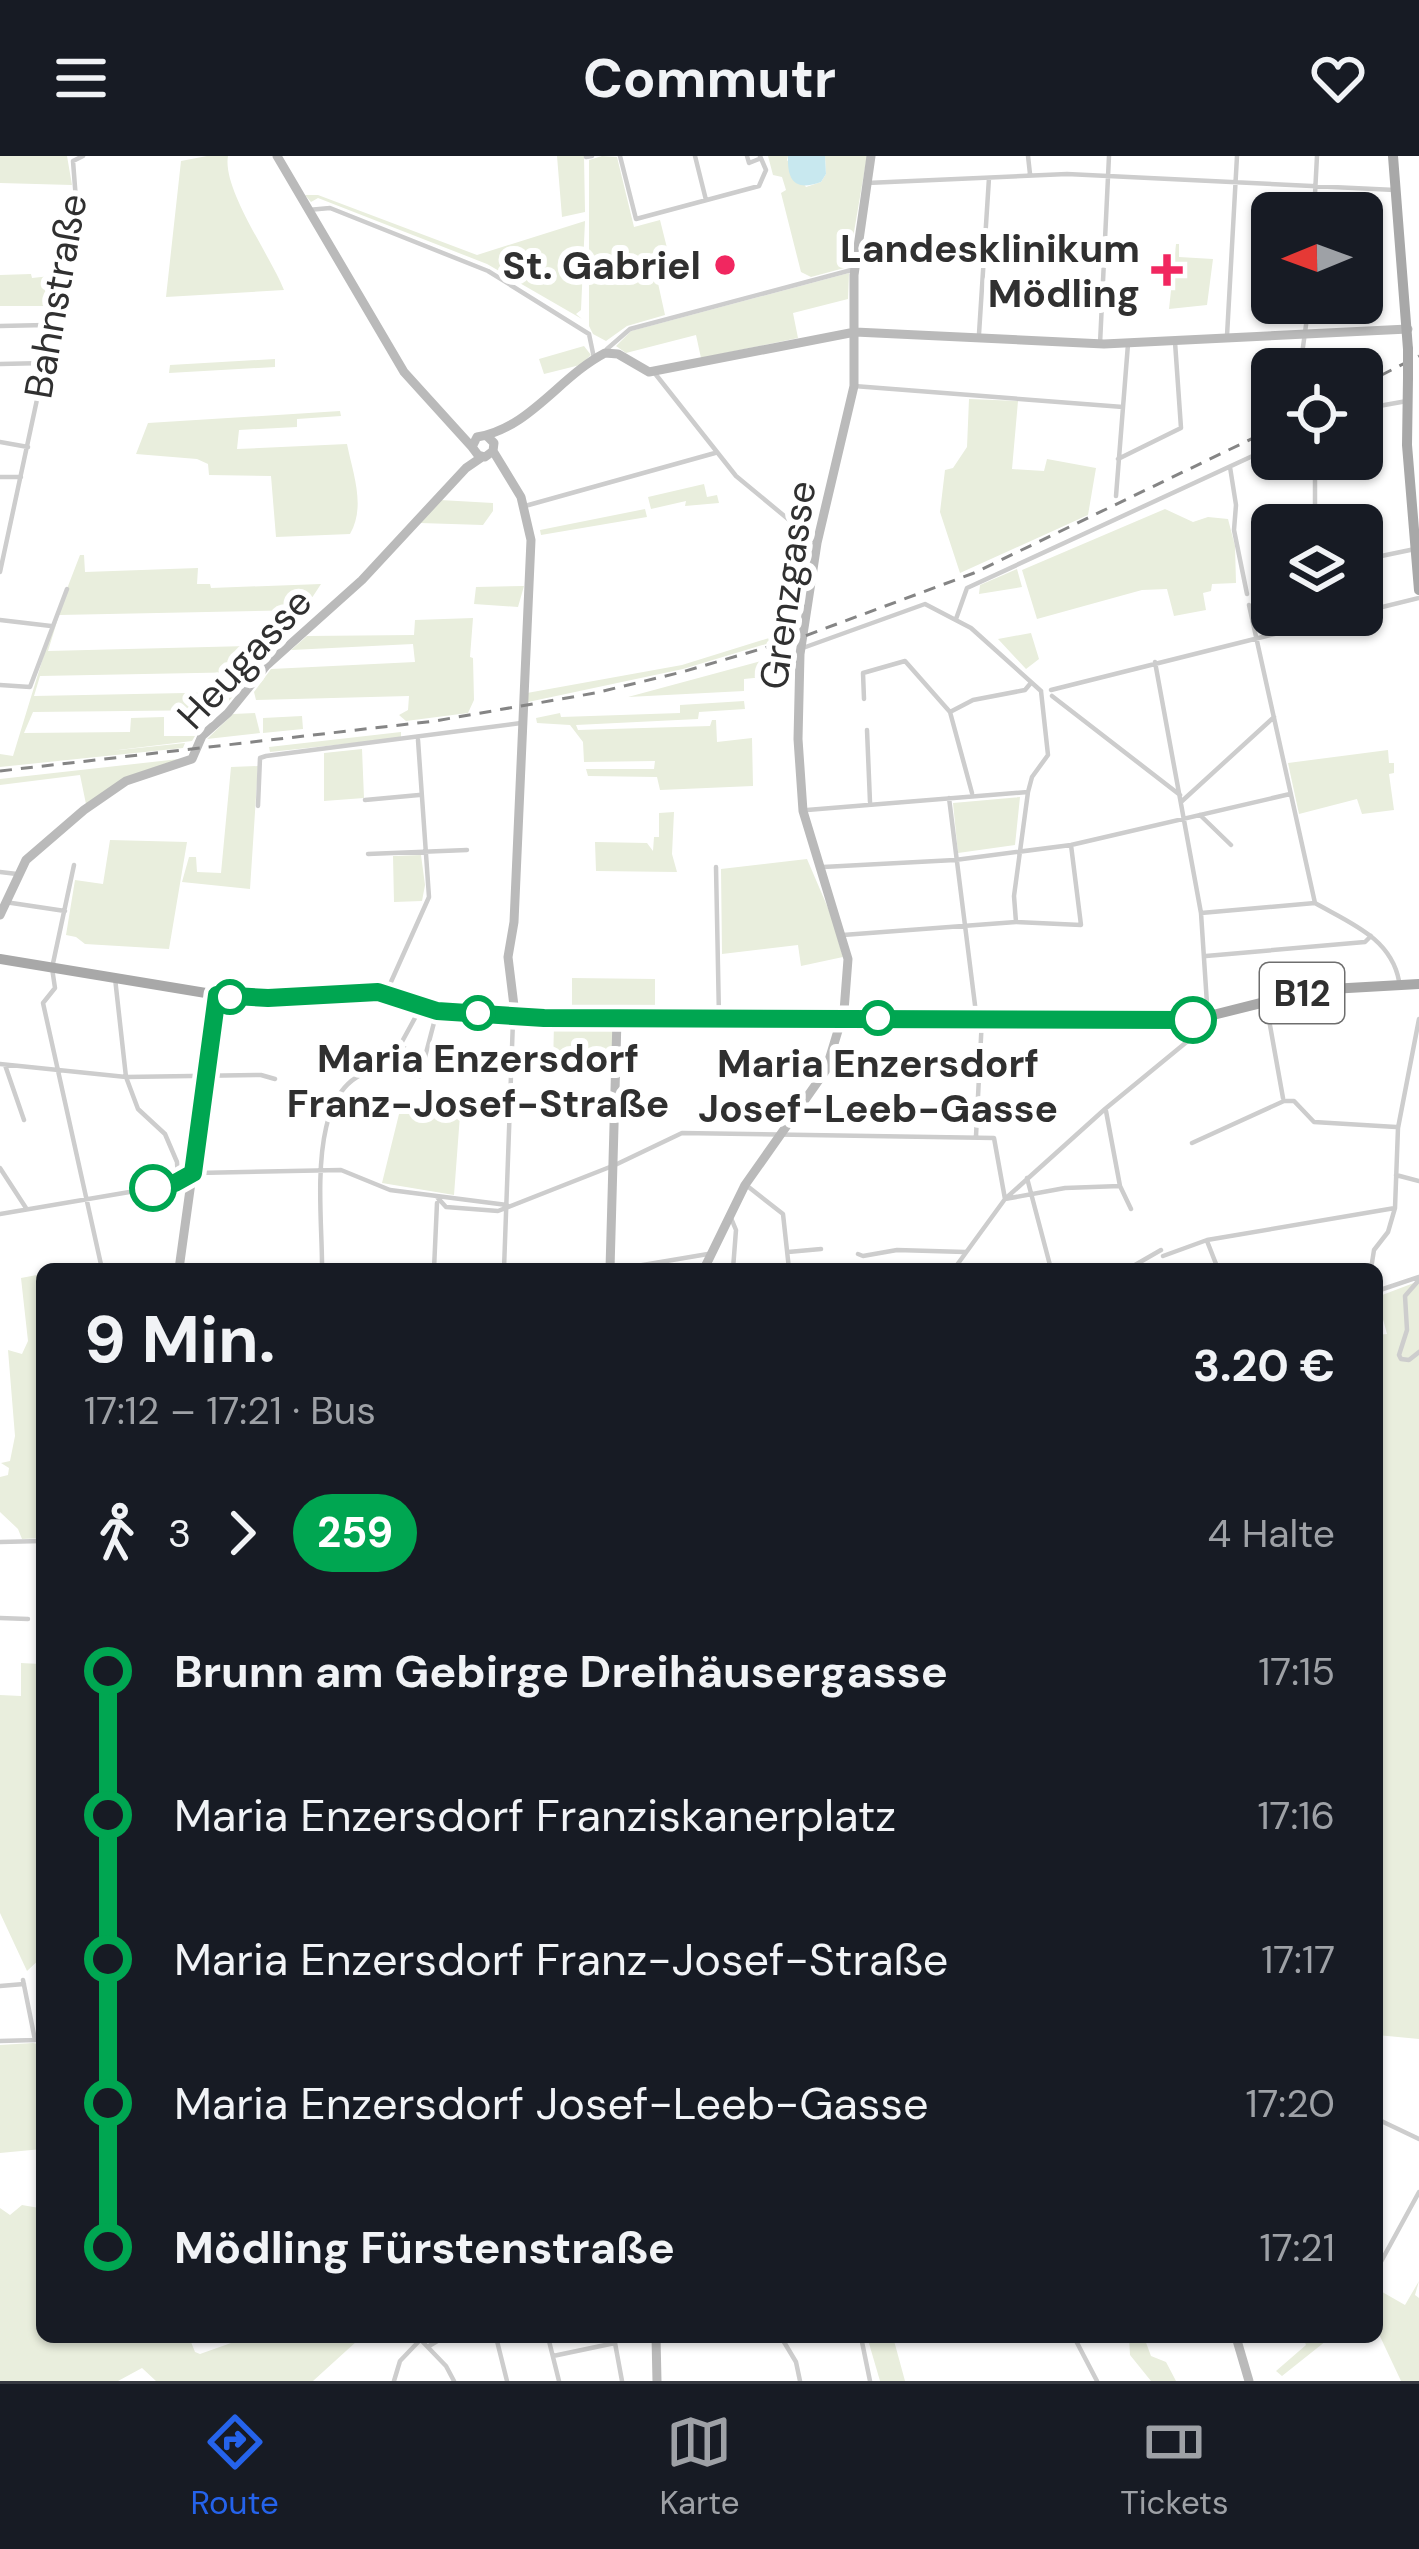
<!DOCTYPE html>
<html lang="de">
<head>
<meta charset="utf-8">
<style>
	body { margin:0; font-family:"DM Sans",sans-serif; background:#242831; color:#f1f3f6; height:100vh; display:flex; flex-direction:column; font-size:45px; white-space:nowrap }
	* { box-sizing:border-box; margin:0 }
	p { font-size:39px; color:#9ea1a6 }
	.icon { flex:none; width:66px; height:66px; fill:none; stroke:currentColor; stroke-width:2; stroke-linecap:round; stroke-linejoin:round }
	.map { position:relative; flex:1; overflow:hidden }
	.details { position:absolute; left:36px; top:1107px; width:1347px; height:1080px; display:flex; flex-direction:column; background:#171b24; border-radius:18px; box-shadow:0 3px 9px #0004 }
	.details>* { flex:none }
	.badge { padding:0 24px; border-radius:39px; font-size:42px; line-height:78px }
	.needle { width:78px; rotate:269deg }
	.tools { position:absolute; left:1251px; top:36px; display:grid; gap:24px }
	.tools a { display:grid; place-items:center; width:132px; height:132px; border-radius:18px; background:#171b24; box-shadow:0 3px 9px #0004; font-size:60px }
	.map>.badge { position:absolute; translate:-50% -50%; box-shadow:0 0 0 6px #fff }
	.legs { display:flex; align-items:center; gap:18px; height:132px; padding:0 48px; font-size:39px }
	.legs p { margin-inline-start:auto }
	.overview { display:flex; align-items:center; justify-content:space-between; height:204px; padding:0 48px }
	h1 { font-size:66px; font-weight:700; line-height:90px }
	ul { padding:0 48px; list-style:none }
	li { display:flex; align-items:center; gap:42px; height:144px; font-size:45px }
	li i { display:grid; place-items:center; width:18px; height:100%; margin:0 15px; background:currentColor }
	li i::after { content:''; width:30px; height:30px; margin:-15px; border:9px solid; border-radius:50%; background:#171b24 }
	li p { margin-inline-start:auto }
	li:first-child i { background:linear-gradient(#0000 50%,currentColor 0) }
	li:last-child i { background:linear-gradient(currentColor 50%,#0000 0) }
	header { display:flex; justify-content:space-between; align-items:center; height:156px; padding:0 48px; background:#171b24; font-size:54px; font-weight:700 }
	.tabs { display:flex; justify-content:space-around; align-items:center; height:168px; border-top:3px solid #363941; background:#171b24; font-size:33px; color:#9ea1a6 }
	.tabs a { display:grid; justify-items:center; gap:6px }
	.tabs .active { color:#2563eb }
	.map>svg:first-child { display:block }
</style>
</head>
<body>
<header><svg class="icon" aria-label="menu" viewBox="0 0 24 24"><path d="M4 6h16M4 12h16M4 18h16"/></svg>Commutr<svg class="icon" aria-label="heart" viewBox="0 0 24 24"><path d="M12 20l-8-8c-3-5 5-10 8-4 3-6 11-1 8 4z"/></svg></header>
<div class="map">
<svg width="1419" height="2225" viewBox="0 0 1419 2225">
	<rect width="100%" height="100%" fill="#fff"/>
	<path fill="#e9eedd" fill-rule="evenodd" d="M0 0H67L72 29 0 27Z
		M207 0H228C222 33 270 99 284 134L166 141 181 5Z
		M557 0H584L585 56 562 61Z
		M602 0 617 1 634 71 660 64 670 104 654 109 665 159 627 170 606 185 593 178 589 170V4Z
		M768 0H788L787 4 806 31 821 26 826 18 825 0H867L848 111 811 121 801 116 781 37 786 34 782 21 773 19Z
		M305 39H318L477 99 585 65 581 154 576 158 582 163 487 108 318 42 311 46Z
		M1176 88H1179V101L1213 103 1207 149 1169 153Z
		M849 117 848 143 793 157 798 182 701 202 696 179 626 197 616 190 631 175Z
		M31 118 32 122 60 119 53 150H0V119Z
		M584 190 591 199 580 209 544 218 539 203Z
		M275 203V211L169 217 170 209Z
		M969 243 1018 245 1012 313 1044 315 1047 303 1096 312 1088 359 960 417 940 356 945 314 953 312 967 291Z
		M340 255 341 260 297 263V271L239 274 237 293 347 288C353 318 366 350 350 378L276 381 271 320 209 319 208 308 197 303 136 298 148 267Z
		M704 328 707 341 717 339 719 347 685 350 686 345 651 353 648 341Z
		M440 344 493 347V355L483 369 420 367Z
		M645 353 647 361 541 379 540 374Z
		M1165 353 1193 366 1208 361 1228 363 1235 390 1236 427 1212 428 1211 435 1203 437 1206 454 1174 460 1167 433 1142 434 1037 463 1022 414Z
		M80 399H84L85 416 198 412 197 428H210L211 432 321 428 304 454 59 459 48 495 248 490V502L266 503 221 554 33 556 24 577 130 576 131 562 164 561V580H195L192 585 110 595 185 587 183 592 0 611V598L13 600 53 469ZM248 516 236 536 34 540 40 520Z
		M1017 413 1022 431 979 438 980 429Z
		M524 430 518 451 474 448 476 431Z
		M473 462 470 501 473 502 474 544 468 557 406 565 399 559 408 554 409 540 256 544 254 536 271 513 415 506 413 488 291 494 307 480 414 479 415 464Z
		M785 477 786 482 683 513 528 546 527 537 682 509Z
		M1031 477 1039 503 1026 513 998 483Z
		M794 496 793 518 744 523V535L628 541Z
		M744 545 745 553 699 556 698 563 576 569 578 574 710 570 712 564H716L717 586 752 582 753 630 660 634 657 621 588 620 586 613H654L655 605 584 606 583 586 570 569 537 567 536 562 560 557 561 561 680 557V549Z
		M255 557 260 577 207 583 233 558Z
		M302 560 303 573 263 577V562Z
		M401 576V582L270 596 269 591Z
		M362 593 364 642 324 645V597Z
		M1388 594 1389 607H1394V617L1389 618 1394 654 1362 658 1357 643 1299 658 1288 607Z
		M179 603 86 648 80 619 0 629V623Z
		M258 610 250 733 182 726 189 701H196L197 716 221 717 231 611Z
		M1020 641 1015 689 958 697 953 647Z
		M674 656 672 698 677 716 596 715 595 686 647 687 653 695 654 681H659V657Z
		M110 684 187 686 169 793 85 788 76 781 66 779 75 724 103 728Z
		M421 699 425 729 422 745 394 746 393 700Z
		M807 703 831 759 843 801 801 810 798 789 722 798 721 713Z
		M572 822 655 823V856L572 858Z
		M554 867 609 868 613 874 612 911H553Z
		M431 951 460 959 454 1039 382 1027 400 954 428 959Z
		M42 1118V1382L22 1383 18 1373 0 1356V1321L8 1319 9 1312 1 1307 10 1305 15 1280 8 1194 22 1198 28 1185 21 1122Z
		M1419 1125V1883L1377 1879V1179L1387 1178 1377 1141Z
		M42 1472V1801L27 1815 0 1757V1539L21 1540V1507L40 1508Z
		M33 1887 42 1889V1993L0 1997V1889Z
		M42 2047V2181H189L195 2196 200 2198 248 2181H358L357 2185 313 2225H156L142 2212 118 2225H0V2052L10 2059 22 2049 39 2052Z
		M1419 2125 1415 2139 1419 2142V2225H1401L1377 2174V2133L1405 2149Z
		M880 2181H893L905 2225H880L868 2184Z
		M1129 2181H1152L1145 2184 1151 2200 1166 2206 1176 2225H1151L1130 2199Z
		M1303 2181H1331L1282 2220 1276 2215 1306 2189Z"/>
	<path fill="#c8e8ef" d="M788 0H825L826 18 821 26C796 35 787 26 788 0Z"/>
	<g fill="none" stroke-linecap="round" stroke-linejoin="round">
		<path stroke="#cdcdcd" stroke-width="4.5" d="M620 0 636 63 759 30 766 14 760 0
			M695 0 706 44
			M747 0 749 7 759 3
			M1028 0 1030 18
			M586 1 592 0
			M867 27 1067 18 1395 34
			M308 54 330 52 488 115 589 178 594 202
			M1314 57 1317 0
			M859 89 1105 101
			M0 170 46 169 53 173
			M979 178 989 22
			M1227 180 1237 0
			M1100 188 1109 0
			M607 193 630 173 855 113
			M0 208 46 207
			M1300 213 1309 147
			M653 215 736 320 817 387
			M854 230 1123 251
			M1362 253 1407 245
			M0 286 28 291
			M1118 303 1181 272 1175 186
			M1230 311 1236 349 1234 374 1247 438
			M0 321H21
			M1116 340 1128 188
			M525 350 715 297
			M1315 369V303
			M1362 404 1415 393
			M0 416 77 57 73 5 83 0
			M1249 449 1315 747C1350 767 1391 782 1399 825
			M1362 456 1419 442
			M956 463 967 432 1272 291
			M0 464 51 470
			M800 493 925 448 971 472 1041 535
			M0 529 30 531 67 433
			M1051 534 1350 459
			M1052 540 1180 639
			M864 543 863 517 905 505 950 556 972 637
			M950 556 973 544 1025 534 1030 528
			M867 574 870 646
			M949 642 976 857 982 862 976 980
			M365 644 419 639
			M1181 646 1274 561
			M258 650 260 602 266 600 521 567
			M807 654 1028 636
			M1200 659 1231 689
			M368 698 467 694
			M74 709 52 812 55 832 43 847 102 1113
			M716 711 719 861
			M823 711 955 704 1071 689 1290 638
			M0 716 17 718
			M5 746 65 755
			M1201 757 1315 747
			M1016 766 1014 740 1028 636 1032 621 1048 599 1041 535
			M843 779 1016 766 1081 769 1071 689
			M1206 800 1365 786 1371 780
			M115 822 126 921 138 953 165 978 177 1006 178 1026
			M386 837 429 741 418 584
			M1266 847 1283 942
			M401 891 424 900
			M0 908 126 921 261 919 275 923
			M5 909 24 964
			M387 913 420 920 436 859
			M511 945 613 950
			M1106 955 1120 1030 1131 1053
			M1192 987 1284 945H1294L1314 966 1396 971
			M0 1012 26 1052
			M1396 1019 1419 1025
			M1027 1022 1051 1113
			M746 1029 783 1058 789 1113
			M437 1041 446 1051 498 1055 615 1009 682 977 994 982 1005 1043
			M1005 1043 1065 1032 1120 1030
			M0 1058 153 1032 197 1017 341 1014 390 1034 507 1049
			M731 1062 736 1074 733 1113
			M1207 1085 1218 1113
			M788 1096 821 1093
			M858 1098 863 1100 897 1094 965 1096
			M1163 1100 1207 1084 1395 1052
			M322 1113C323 1054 301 914 387 913L421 851
			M434 1113 437 1047
			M504 1113 513 864
			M619 1113 708 1098
			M954 1113 1005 1043 1105 953 1200 875 1208 863 1201 757 1155 506
			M1128 1113 1161 1094
			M1371 1113 1374 1094 1388 1076 1395 1052 1398 972 1419 863
			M1419 1124 1405 1140 1407 1174 1399 1199 1401 1203 1409 1204 1419 1196
			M1377 1135 1419 1121
			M0 1386 42 1385
			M0 1462 28 1463
			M0 1830 24 1828
			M0 1885 35 1884 23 1824
			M1377 1963 1419 1983
			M1377 2113 1419 2036
			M418 2181 446 2210 454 2225
			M496 2181 507 2225
			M548 2181 559 2225
			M781 2181 796 2206 800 2225
			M861 2181 870 2225
			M1074 2181 1097 2225
			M429 2190 444 2181
			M553 2200 615 2187 622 2225
			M394 2225 400 2205 421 2183"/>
		<path stroke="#bababa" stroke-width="9" d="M277 0 404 216 472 291
			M488 281 494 287 493 295 485 301 478 299 472 291 477 281C530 272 559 221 605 197L618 198 649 216 855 176 1104 188 1408 173
			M493 295 521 341 531 384 514 766 508 801 515 858
			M0 759 26 704 84 654 126 625 192 603 202 580 228 557 266 510 362 424 466 312 482 301
			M179 1113 217 839
			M610 1113 617 863
			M704 1113 745 1029 826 914 844 855 848 803 803 655 798 583 800 498 817 387 854 230V119L871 0
			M656 2181 657 2225
			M1236 2181 1249 2225"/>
		<path stroke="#a8a8a8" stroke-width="10" d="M1393 0 1408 193
			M1408 222 1407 289 1419 434
			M0 803 230 841 386 837 437 855 556 862 1193 864 1313 834 1419 828"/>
		<path stroke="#858585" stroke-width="3" stroke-dasharray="12 9" stroke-linecap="butt" d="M1362 229 1419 200
			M0 615 435 565 595 537 682 516 802 481 974 417 1272 273"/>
		<path stroke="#a8a8a8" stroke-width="10" d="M1408 193V222"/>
	</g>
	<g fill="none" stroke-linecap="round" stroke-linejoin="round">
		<defs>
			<path id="line-1" d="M153 1032 175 1027 193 1017 217 839 268 842 378 836 437 855 544 862 1193 864"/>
		</defs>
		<use href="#line-1" stroke="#fff" stroke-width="27"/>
		<use href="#line-1" stroke="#00a651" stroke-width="18"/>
	</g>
	<g fill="#f12760" stroke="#fff" stroke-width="4.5">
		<circle cx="725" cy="109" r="12"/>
		<path d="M1161 96h12v12h12v12h-12v12h-12v-12h-12v-12h12z"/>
	</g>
	<g fill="#fff" stroke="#00a651" stroke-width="6">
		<circle cx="230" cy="841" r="15"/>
		<circle cx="478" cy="857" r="15"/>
		<circle cx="878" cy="862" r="15"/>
		<circle cx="1193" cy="864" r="21"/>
		<circle cx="153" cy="1032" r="21"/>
	</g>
	<g text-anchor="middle" stroke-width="12" stroke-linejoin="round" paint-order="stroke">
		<rect fill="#fff" stroke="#6e6e6e" stroke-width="3" x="1260" y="807" width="84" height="60" rx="9"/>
		<g font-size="36" font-weight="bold" fill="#303030">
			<text x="1302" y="850">B12</text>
		</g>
		<g font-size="39" font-weight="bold" fill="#303030" stroke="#fff" text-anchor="end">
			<text x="1140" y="106">Landesklinikum<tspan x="1140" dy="45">Mödling</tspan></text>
			<text x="701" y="123">St. Gabriel</text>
		</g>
		<g font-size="39" fill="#303030" stroke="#fff">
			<text transform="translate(55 140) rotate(-80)" y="14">Bahnstraße</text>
			<text transform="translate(787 429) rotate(-82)" y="14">Grenzgasse</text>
			<text transform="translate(244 502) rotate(-47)" y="14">Heugasse</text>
		</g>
		<g font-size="39" font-weight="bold" fill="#303030" stroke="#fff">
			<text x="478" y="916">Maria Enzersdorf<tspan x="478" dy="45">Franz-Josef-Straße</tspan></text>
			<text x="878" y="921">Maria Enzersdorf<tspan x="878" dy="45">Josef-Leeb-Gasse</tspan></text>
		</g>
	</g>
</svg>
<div class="tools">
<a><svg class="needle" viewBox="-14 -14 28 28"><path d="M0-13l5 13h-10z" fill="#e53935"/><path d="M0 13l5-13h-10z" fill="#9ea1a6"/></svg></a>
<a><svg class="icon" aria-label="locate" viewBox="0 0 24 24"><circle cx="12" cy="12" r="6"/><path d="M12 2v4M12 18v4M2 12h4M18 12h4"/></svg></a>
<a><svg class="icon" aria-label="layers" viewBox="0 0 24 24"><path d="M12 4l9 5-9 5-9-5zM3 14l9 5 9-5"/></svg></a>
</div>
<section class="details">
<div class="overview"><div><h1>9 Min.</h1><p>17:12 – 17:21 · Bus</p></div><b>3.20 €</b></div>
<div class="legs"><svg class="icon" aria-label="walk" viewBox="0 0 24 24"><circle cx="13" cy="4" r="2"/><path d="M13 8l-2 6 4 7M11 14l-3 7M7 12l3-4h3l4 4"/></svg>3<svg class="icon" aria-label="forward" viewBox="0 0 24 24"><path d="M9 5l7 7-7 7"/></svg><b class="badge" style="background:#00a651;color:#fff">259</b><p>4 Halte</p></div>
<ul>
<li><i style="color:#00a651"></i><b>Brunn am Gebirge Dreihäusergasse</b><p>17:15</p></li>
<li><i style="color:#00a651"></i><span>Maria Enzersdorf Franziskanerplatz</span><p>17:16</p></li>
<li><i style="color:#00a651"></i><span>Maria Enzersdorf Franz-Josef-Straße</span><p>17:17</p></li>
<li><i style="color:#00a651"></i><span>Maria Enzersdorf Josef-Leeb-Gasse</span><p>17:20</p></li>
<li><i style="color:#00a651"></i><b>Mödling Fürstenstraße</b><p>17:21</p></li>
</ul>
</section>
</div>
<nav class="tabs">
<a class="active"><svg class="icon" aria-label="directions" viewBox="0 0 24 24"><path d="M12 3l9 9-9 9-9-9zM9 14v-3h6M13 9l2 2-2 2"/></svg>Route</a>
<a><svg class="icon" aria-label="map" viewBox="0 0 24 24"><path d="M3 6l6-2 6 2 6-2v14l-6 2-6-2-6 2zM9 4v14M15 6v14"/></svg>Karte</a>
<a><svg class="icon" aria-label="tickets" viewBox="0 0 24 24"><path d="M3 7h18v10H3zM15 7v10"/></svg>Tickets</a>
</nav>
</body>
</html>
